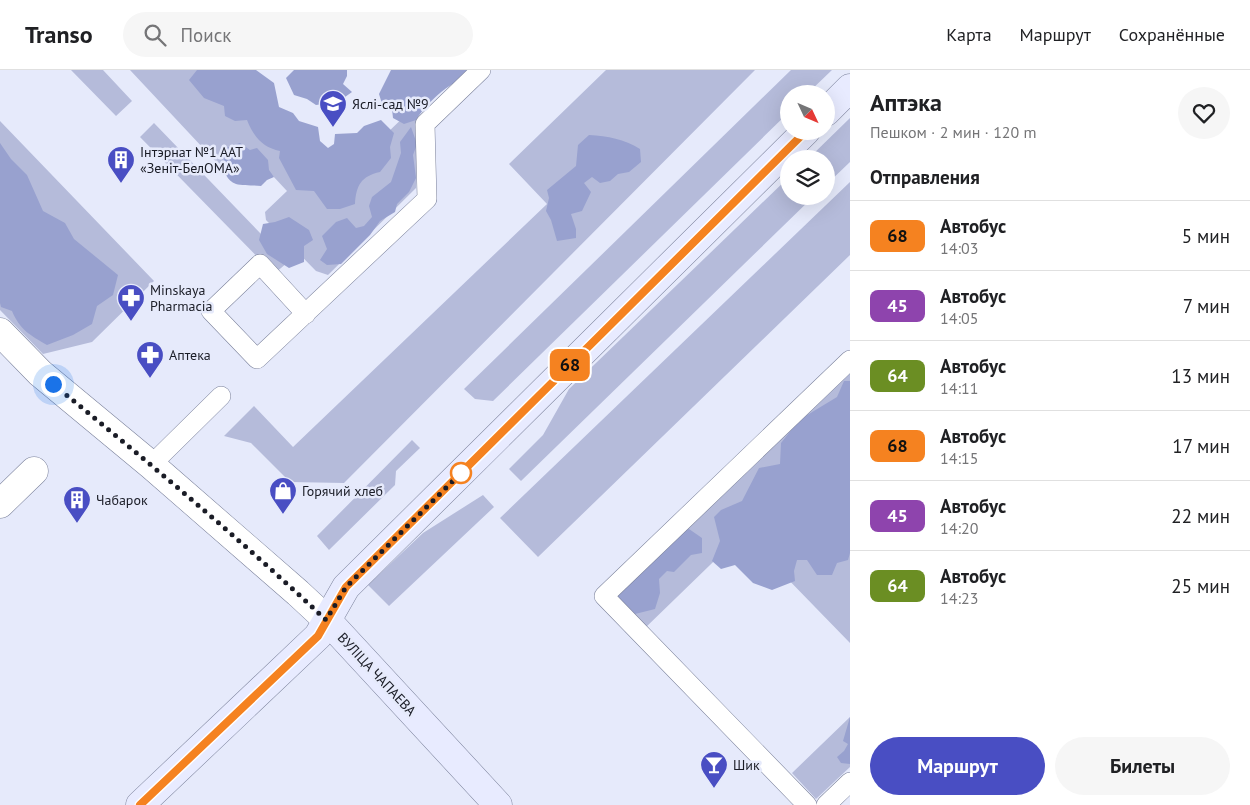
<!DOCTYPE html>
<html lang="ru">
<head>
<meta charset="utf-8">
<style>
	body { margin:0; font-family:"PT Sans",sans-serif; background:#f6f6f6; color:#202124; height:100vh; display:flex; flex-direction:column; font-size:19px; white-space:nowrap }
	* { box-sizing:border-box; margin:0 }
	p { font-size:16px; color:#757577 }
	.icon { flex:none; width:28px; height:28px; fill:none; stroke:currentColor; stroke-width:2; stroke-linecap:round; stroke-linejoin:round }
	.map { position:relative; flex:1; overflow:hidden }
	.sheet { display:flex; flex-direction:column; background:#fff; width:400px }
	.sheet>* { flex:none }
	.badge { padding:0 10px; border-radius:8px; font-size:18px; line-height:32px }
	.needle { width:32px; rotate:134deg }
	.controls { position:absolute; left:780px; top:15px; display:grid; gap:10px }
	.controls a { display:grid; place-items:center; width:55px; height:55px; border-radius:50%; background:#fff; box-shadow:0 5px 20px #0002; font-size:25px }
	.you { position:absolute; width:25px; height:25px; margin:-12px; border:4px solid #fff; border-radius:50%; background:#1a73e8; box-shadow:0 0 0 8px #1a73e833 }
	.map>.badge { position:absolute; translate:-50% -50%; box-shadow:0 0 0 2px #fff }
	h2 { padding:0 20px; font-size:19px; line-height:45px }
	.round { display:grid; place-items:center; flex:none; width:52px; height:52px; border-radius:26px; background:#f6f6f6 }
	.head { display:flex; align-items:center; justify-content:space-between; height:85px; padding:0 20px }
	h1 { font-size:24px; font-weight:600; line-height:38px }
	.cta { display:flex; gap:10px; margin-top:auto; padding:10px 20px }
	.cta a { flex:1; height:58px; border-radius:30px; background:#494ec3; color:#fff; font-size:20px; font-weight:600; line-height:58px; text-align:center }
	.cta a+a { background:#f6f6f6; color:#202124 }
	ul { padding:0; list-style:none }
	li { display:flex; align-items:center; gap:15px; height:70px; padding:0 20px; border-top:1px solid #e0e0e0 }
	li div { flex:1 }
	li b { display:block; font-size:19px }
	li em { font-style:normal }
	li .badge { min-width:55px; font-weight:700; text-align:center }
	header { display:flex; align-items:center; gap:30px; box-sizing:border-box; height:70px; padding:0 25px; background:#fff; border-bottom:1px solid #e0e0e0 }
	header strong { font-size:24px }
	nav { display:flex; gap:28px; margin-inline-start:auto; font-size:18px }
	.search { width:350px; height:45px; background:#f6f6f6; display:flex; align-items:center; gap:12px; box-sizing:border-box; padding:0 18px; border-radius:28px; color:#757577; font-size:19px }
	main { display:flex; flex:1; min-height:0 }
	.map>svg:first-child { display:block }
</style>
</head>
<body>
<header>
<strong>Transo</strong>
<div class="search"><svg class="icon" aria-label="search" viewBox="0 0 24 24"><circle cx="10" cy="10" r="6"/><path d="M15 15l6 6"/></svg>Поиск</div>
<nav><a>Карта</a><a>Маршрут</a><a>Сохранённые</a></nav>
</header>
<main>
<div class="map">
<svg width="850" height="735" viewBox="0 0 850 735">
	<rect width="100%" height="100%" fill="#e6eafb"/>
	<path fill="#b5bbda" d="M71 0H103L132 31 116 46Z
		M130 0H217L331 117 438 14 418 44 416 118 328 205 316 201 266 150 265 142 287 121 257 89 233 110Z
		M606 0H755L344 413 290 412 251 373 224 366 254 336 293 377 547 134 509 94Z
		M791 0H832L807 24H789V42L493 331 475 329 464 319Z
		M850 48V92L826 115V89H808Z
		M0 51 154 211 92 272 43 284 0 240Z
		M154 53 288 192 274 204 140 67Z
		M789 107V126H814L521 411 509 399 543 365 569 319Z
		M850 112V185L538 487 500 448Z
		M850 293V573L743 463 643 560 609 526Z
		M412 370 420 378 396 401 395 415 329 480 317 466Z
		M483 425 494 437 389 536 368 515 423 463Z
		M850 647V697L816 729 792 703Z"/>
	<path fill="#98a1cf" d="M197 0H256L274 13 279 37 293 43 299 51 318 57 320 71 328 78 334 74 335 64 357 63 364 56 381 50 394 63 390 77 391 88 380 102C361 106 356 116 355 134L340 139H327L314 121 296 120 279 88 280 81C263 78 253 66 247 50L235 51 225 46 224 36 204 28 189 10Z
		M294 0H347V6L343 14 352 22 345 27 338 36 331 33 316 35 307 29 294 25 286 8Z
		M391 0H471C465 7 459 10 451 15 438 23 424 37 416 50L404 54 393 48 392 39 383 37 379 24Z
		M411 57 417 74 413 85 416 108 409 122 397 134 395 142 380 151 370 165 341 194 327 195 320 190 327 179 322 166 336 152 347 148 356 158 364 156 372 147 369 136 372 127 391 112 401 83 400 72Z
		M589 65C608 66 624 69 640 79L641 92 629 102 618 104 610 111 600 113 592 107 584 113 591 122 582 141 571 144 576 159V168L557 171 551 150 546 141 549 128 547 120 576 96 578 75Z
		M0 73 11 89 27 105 43 141 65 153 74 169 118 205 113 225 97 236 92 254 73 265 47 275C30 265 20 260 12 241L1 237 0 233Z
		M240 73 250 80 257 78 268 90 269 100 274 107 267 110 261 116C254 115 242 116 236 114 221 109 223 90 226 78Z
		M289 147 309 160 313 170 304 176V192L289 198 267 184 259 170 263 154 275 152Z
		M844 311H850V483L848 490 837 493 832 505H817L807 490H797L794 501 795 511 772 520 753 513 735 495 721 499 712 491 720 471 714 447 721 440 742 431 759 398 780 394 781 373 799 350 837 327Z
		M689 459 702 468V483L691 485 674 502 667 501 659 509 660 523 655 539 631 545 611 528 677 463Z
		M850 647V694L841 693 837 687 844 681 848 674 843 671Z"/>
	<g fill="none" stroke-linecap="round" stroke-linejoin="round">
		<defs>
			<path id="service" d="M306 244 260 194 211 241 257 289 427 129 425 54 481 0
				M151 395 221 326
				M807 735 604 526 850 290
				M826 735 850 712"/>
			<path id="minor" d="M0 434 34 401"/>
			<path id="tertiary" d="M0 262 40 303 151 395 298 523 327 550"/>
			<path id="secondary" d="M826 42 850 18
				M327 550 498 735
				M140 735 318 566 346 517 806 61"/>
		</defs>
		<use href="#service" stroke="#7a809a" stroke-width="20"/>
		<use href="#minor" stroke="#7a809a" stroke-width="29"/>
		<use href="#tertiary" stroke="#7a809a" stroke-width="29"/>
		<use href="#secondary" stroke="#7a809a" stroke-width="29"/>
		<use href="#service" stroke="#fff" stroke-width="19"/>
		<use href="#minor" stroke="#fff" stroke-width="28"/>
		<use href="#tertiary" stroke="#fff" stroke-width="28"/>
		<use href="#secondary" stroke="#e8ebff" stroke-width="28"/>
	</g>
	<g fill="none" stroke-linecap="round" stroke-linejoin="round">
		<defs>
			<path id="line" d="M140 735 318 566 346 517 806 61"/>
		</defs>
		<use href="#line" stroke="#fff" stroke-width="11"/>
		<use href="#line" stroke="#f58220" stroke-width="8"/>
		<path stroke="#1a1c26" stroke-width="5" stroke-dasharray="0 9" d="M53 314C146 390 239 468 326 550L346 517 461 403"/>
	</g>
	<defs>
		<symbol id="school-pin" viewBox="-11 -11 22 30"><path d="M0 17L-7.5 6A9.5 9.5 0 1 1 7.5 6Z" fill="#494ec3" stroke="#e6eafb"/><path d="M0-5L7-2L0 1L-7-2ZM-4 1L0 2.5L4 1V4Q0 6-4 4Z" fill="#fff"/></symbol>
		<symbol id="building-pin" viewBox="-11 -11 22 30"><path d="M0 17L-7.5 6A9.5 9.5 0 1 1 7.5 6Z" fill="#494ec3" stroke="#e6eafb"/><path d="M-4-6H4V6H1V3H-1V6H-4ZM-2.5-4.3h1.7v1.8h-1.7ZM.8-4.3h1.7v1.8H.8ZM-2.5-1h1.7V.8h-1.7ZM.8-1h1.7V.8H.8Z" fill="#fff"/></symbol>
		<symbol id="pharmacy-pin" viewBox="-11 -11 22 30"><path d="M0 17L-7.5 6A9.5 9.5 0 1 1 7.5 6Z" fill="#494ec3" stroke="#e6eafb"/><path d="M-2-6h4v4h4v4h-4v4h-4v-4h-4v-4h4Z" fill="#fff"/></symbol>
		<symbol id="shop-pin" viewBox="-11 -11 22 30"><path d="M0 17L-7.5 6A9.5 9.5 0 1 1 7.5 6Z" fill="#494ec3" stroke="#e6eafb"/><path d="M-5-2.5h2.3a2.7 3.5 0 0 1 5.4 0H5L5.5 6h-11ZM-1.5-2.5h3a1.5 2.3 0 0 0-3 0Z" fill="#fff"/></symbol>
		<symbol id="bar-pin" viewBox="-11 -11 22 30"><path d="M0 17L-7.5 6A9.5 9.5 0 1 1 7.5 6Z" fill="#494ec3" stroke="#e6eafb"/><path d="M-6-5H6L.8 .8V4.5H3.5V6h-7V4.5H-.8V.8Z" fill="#fff"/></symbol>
	</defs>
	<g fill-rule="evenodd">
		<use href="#school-pin" x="317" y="18" width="32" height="43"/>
		<use href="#building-pin" x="105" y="74" width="32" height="43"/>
		<use href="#pharmacy-pin" x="115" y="212" width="32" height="43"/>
		<use href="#pharmacy-pin" x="134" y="269" width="32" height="43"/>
		<use href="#shop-pin" x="267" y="405" width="32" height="43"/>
		<use href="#building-pin" x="61" y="414" width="32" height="43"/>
		<use href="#bar-pin" x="698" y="679" width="32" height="43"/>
	</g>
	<circle fill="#fff" stroke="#f58220" stroke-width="2.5" cx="461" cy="403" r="10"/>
	<g text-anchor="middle" stroke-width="5" stroke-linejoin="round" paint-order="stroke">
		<g font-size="14" fill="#1a1c26" stroke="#e6eafb" text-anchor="start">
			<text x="352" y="39">Яслі-сад №9</text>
			<text x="140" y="87">Інтэрнат №1 ААТ<tspan x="140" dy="16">«Зеніт-БелОМА»</tspan></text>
			<text x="150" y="225">Minskaya<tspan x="150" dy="16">Pharmacia</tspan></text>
			<text x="169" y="290">Аптека</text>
			<text x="302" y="426">Горячий хлеб</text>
			<text x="96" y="435">Чабарок</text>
			<text x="733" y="700">Шик</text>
		</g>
		<g font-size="14" fill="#1a1c26" stroke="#e6eafb">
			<text transform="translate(377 604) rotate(47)" y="5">ВУЛІЦА ЧАПАЕВА</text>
		</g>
	</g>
</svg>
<div class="controls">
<a><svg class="needle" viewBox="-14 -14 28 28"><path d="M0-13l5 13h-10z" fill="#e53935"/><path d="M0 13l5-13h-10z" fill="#757577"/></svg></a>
<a><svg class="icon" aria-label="layers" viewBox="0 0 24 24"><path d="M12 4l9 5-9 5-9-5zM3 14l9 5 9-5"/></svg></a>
</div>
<div class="you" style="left:53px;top:314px"></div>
<b class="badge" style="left:570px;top:295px;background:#f58220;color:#111">68</b>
</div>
<section class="sheet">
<div class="head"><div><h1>Аптэка</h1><p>Пешком · 2 мин · 120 m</p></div><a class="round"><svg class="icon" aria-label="heart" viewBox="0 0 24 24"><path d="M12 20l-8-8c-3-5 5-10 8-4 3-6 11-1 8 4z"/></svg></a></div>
<h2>Отправления</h2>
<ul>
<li><span class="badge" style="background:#f58220;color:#111">68</span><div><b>Автобус</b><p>14:03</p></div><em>5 мин</em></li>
<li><span class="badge" style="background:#8e44ad;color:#fff">45</span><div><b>Автобус</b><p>14:05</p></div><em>7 мин</em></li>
<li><span class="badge" style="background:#6b8e23;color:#fff">64</span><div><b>Автобус</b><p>14:11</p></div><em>13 мин</em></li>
<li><span class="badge" style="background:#f58220;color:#111">68</span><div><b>Автобус</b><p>14:15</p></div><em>17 мин</em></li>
<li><span class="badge" style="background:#8e44ad;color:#fff">45</span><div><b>Автобус</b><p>14:20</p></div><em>22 мин</em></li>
<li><span class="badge" style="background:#6b8e23;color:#fff">64</span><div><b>Автобус</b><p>14:23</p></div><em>25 мин</em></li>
</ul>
<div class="cta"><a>Маршрут</a><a>Билеты</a></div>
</section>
</main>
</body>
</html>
